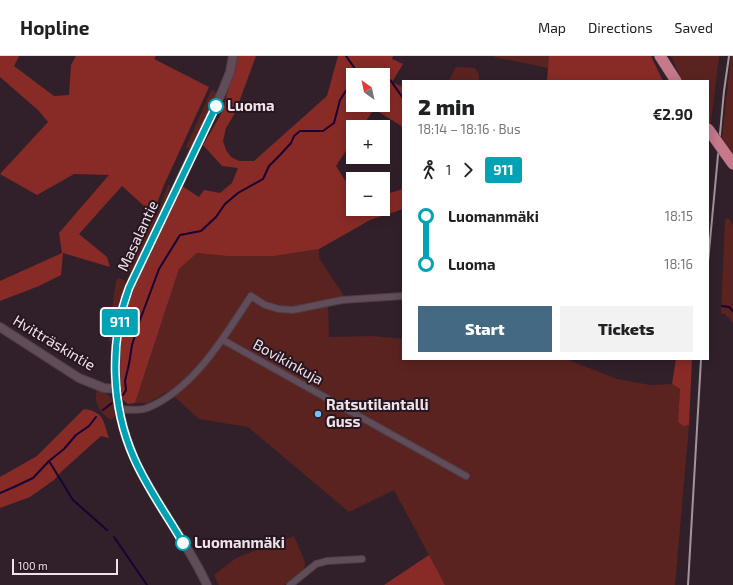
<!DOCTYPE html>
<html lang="en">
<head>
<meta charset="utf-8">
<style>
	body { margin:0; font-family:"Exo 2",sans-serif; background:#f2f2f2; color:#202124; height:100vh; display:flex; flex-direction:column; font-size:15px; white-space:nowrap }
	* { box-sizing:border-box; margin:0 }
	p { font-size:13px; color:#757577 }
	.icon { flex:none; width:22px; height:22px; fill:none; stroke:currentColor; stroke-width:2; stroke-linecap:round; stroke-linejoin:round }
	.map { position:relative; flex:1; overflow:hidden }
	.panel { position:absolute; left:402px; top:24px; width:307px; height:280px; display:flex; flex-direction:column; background:#fff; border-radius:0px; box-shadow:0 2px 10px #0003 }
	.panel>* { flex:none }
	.badge { padding:0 8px; border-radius:3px; font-size:14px; line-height:26px }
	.needle { width:26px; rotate:327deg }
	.buttons { position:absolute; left:346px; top:12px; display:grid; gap:8px }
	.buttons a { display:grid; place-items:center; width:44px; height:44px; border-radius:0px; background:#fff; box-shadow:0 2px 10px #0003; font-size:20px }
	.scale { position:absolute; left:12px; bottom:10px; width:106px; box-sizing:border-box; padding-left:4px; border:2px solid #efe3e9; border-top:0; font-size:11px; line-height:14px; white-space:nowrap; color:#efe3e9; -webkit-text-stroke:3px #271620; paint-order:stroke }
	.map>.badge { position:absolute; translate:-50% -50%; box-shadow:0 0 0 2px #fff }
	.legs { display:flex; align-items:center; gap:6px; height:44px; padding:0 16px; font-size:13px }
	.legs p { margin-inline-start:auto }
	.head { display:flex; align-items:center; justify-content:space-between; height:68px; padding:0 16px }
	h1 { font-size:22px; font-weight:800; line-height:30px }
	.action { display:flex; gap:8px; margin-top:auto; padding:8px 16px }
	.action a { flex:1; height:46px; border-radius:0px; background:#446982; color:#fff; font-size:16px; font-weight:800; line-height:46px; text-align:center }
	.action a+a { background:#f2f2f2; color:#202124 }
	ul { padding:0 16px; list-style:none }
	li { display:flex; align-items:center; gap:14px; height:48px; font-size:15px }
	li i { display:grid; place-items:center; width:6px; height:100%; margin:0 5px; background:currentColor }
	li i::after { content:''; width:10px; height:10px; margin:-5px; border:3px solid; border-radius:50%; background:#fff }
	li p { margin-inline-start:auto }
	li:first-child i { background:linear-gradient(#0000 50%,currentColor 0) }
	li:last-child i { background:linear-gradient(currentColor 50%,#0000 0) }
	header { display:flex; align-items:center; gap:24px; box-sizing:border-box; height:56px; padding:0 20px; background:#fff; border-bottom:1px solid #e0e0e0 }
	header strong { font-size:19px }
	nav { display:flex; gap:22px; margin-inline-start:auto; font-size:14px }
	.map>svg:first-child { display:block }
</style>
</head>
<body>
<header>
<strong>Hopline</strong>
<nav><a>Map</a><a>Directions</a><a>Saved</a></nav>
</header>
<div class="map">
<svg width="733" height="529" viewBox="0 0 733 529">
	<rect width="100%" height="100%" fill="#31202a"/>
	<path fill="#5b231f" d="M494 0H549L548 12 494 1Z
		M671 0H719L708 91V25H682Z
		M731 0H733V97L722 82Z
		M460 11 475 12 479 18V25H449L455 12Z
		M213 34 217 38 195 85 191 91 187 92 186 91 211 35Z
		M168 129H170L167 141 132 214 127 218 121 215V211L133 191 157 158Z
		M728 162 733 169V267L725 258H721L725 164Z
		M319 193V202L346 243V248L328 250 329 281 372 280 403 283V303H566L617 323 650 329 672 328 680 333 678 366 683 370 689 369 675 529H445L394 434 349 456 248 371 199 363 168 335 148 347H135L179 213 197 197 227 200H274Z
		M118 222 124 224 125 227 116 260 113 284 111 286 109 285 110 267 116 225Z
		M97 334C114 340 113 344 117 359L111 364C101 358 93 346 97 334Z
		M294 480 305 506 304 513 284 529H219L214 519 236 502Z"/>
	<path fill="#882b27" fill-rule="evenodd" d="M0 0H19L14 10 54 40 69 39 71 9 76 0H156L154 3 209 31 164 129 153 158 122 130 79 178 107 201 110 211 63 197 61 219 39 230 0 245V225L62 197 59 177 109 119 74 118 37 139 0 118 48 66 38 54 0 21Z
		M237 0H256L235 57 226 72 223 85 226 94 231 101 239 105H254L327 40 338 0H393L392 3 403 8 392 26 403 31V71L374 53 362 71H353V84L336 110 353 137V153H383V139L403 133V153L370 164 319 193 274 200H227L197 197 179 213 135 347 128 348 122 343 119 319 120 286 127 247 142 212 182 130 199 141 204 134 220 137 232 127 238 112 222 110 203 89 220 60 224 50ZM353 19H383V49H353Z
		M549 0H651L663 25H547Z
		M676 303H692L689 369 683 370 678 366 680 333 672 328Z
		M84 353C104 356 103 364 109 382L101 380 62 415 54 424 30 441 0 452V421L37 400Z
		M429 499 445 529H384Z"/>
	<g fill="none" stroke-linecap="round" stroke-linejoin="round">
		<path stroke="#1a0034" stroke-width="2" d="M346 0 358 17
			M357 19 358 17 380 16 391 25 403 42
			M722 250 729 251 733 255
			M123 339 126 334 125 325 129 308 132 289 140 264 159 213 180 179 201 175 216 161 225 148 238 137 263 123 269 110 280 99 291 87 294 80 300 75H323L334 67 340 44 353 24
			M103 354 112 347
			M49 405 73 444 107 474
			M0 437 14 431 33 422 49 405 64 393 76 379 89 370 96 361
			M114 481 147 529"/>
		<defs>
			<path id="street" d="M223 284 466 420
				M120 353C129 354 139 355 147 352 193 334 225 280 251 240L265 249 279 253 293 254 342 244 403 240
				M290 529 316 508 327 505 362 503"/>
			<path id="secondary" d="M0 271 79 322 104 332 117 333
				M207 529C187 485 154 447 134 402 111 349 109 286 129 232L222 36 230 16 233 0"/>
			<path id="highway" d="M660 0 676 25"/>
		</defs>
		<use href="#street" stroke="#4c3d46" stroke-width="8"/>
		<use href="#secondary" stroke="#4c3d46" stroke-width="10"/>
		<use href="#highway" stroke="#4c3d46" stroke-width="12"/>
		<use href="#street" stroke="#614d59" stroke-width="6"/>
		<use href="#secondary" stroke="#614d59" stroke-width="8"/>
		<use href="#highway" stroke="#c5798b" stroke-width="11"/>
		<path stroke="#a3959c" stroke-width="2" d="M708 206 724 35 729 0
			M688 529 701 303"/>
		<defs>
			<path id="highway-bridge" d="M708 73 733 108"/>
		</defs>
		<use href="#highway-bridge" stroke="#4c3d46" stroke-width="12" stroke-linecap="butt"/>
		<use href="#highway-bridge" stroke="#c5798b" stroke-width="11"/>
	</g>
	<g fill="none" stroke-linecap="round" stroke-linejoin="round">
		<defs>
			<path id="line-1" d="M183 487C167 459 147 432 134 402 111 350 109 286 129 232L216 50"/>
		</defs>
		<use href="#line-1" stroke="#fff" stroke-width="9"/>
		<use href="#line-1" stroke="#00a3b4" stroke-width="6"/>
	</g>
	<g fill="#fff" stroke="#00a3b4" stroke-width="2">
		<circle cx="216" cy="50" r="7"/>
		<circle cx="183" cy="487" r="7"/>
	</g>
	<circle fill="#71c1f5" stroke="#271620" stroke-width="1.5" cx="318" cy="358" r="4"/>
	<g text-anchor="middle" stroke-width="4" stroke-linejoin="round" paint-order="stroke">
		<g font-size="15" font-weight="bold" fill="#efe3e9" stroke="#271620" text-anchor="start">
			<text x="227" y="55">Luoma</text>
			<text x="194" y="492">Luomanmäki</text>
		</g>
		<g font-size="15" fill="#efe3e9" stroke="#271620">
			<text transform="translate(138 180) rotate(-65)" y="5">Masalantie</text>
			<text transform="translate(54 287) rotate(31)" y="5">Hvitträskintie</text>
			<text transform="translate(288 306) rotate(29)" y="5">Bovikinkuja</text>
		</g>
		<g font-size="15" font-weight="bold" fill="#efe3e9" stroke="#271620" text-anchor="start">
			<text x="326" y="354">Ratsutilantalli<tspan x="326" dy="17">Guss</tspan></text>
		</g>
	</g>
</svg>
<div class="buttons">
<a><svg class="needle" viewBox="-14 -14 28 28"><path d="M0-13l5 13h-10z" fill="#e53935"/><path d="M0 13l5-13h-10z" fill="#757577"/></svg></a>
<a>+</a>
<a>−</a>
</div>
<div class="scale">100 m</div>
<b class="badge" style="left:120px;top:266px;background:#00a3b4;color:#fff">911</b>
<section class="panel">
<div class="head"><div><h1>2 min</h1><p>18:14 – 18:16 · Bus</p></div><b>€2.90</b></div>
<div class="legs"><svg class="icon" aria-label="walk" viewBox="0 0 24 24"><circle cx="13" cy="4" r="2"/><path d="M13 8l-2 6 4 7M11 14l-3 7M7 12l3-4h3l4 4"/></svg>1<svg class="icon" aria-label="forward" viewBox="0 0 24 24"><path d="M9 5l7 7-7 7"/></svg><b class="badge" style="background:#00a3b4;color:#fff">911</b></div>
<ul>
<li><i style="color:#00a3b4"></i><b>Luomanmäki</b><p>18:15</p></li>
<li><i style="color:#00a3b4"></i><b>Luoma</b><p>18:16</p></li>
</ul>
<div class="action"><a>Start</a><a>Tickets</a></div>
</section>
</div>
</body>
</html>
